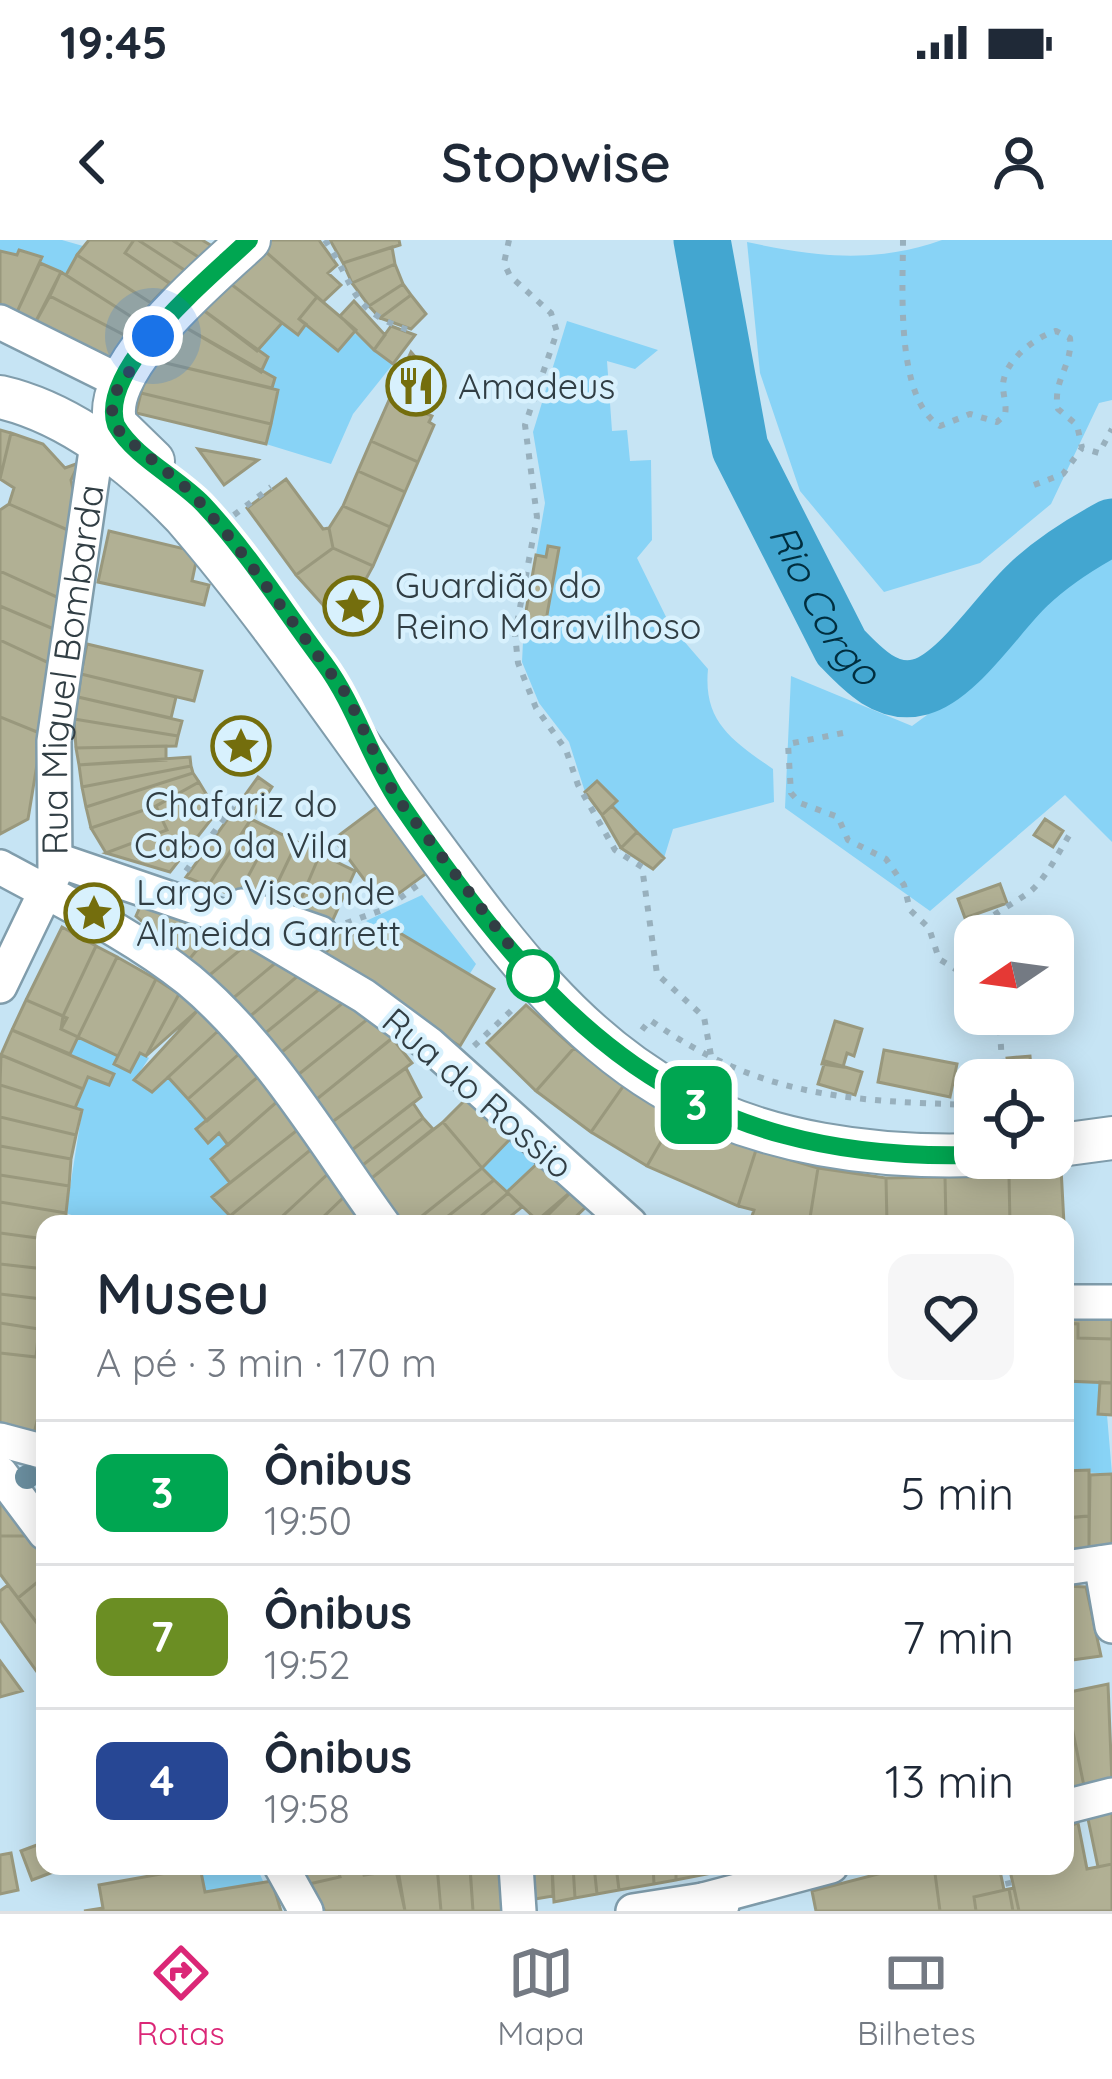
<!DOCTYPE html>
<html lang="pt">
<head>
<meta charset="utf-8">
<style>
	body { margin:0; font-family:Quicksand,sans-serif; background:#f6f6f7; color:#1f2937; height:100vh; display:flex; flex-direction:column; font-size:45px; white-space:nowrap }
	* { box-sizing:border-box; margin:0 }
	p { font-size:39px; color:#747a83 }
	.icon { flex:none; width:66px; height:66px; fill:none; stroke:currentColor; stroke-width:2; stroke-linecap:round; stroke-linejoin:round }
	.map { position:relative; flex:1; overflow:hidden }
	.drawer { position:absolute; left:36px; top:975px; width:1038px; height:660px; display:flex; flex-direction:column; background:#fff; border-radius:24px; box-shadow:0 6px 30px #0003 }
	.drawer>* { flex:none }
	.badge { padding:0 24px; border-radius:18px; font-size:42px; line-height:78px }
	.needle { width:78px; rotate:257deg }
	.fabs { position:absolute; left:954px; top:675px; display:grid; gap:24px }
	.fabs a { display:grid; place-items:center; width:120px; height:120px; border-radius:24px; background:#fff; box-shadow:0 6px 30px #0003; font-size:60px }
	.you { position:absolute; width:60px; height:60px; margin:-30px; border:9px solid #fff; border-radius:50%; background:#1a73e8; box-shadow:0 0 0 18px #1a73e833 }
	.map>.badge { position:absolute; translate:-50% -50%; box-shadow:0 0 0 6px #fff }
	.round { display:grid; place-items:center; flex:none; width:126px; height:126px; border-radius:24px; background:#f6f6f7 }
	.head { display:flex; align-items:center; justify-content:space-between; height:204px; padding:0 60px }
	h1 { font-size:57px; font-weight:600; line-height:90px }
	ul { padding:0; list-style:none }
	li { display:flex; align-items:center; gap:36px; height:144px; padding:0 60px; border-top:3px solid #e0e1e3 }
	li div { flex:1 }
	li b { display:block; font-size:45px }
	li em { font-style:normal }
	li .badge { min-width:132px; font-weight:700; text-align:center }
	.status { display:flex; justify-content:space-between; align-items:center; height:84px; padding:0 60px; background:#fff; direction:ltr }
	.status svg { height:33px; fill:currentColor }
	header { display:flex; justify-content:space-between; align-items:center; height:156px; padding:0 60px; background:#fff; font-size:54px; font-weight:600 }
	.tab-bar { display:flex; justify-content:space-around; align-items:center; height:168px; border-top:3px solid #e0e1e3; background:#fff; font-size:33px; color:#747a83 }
	.tab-bar a { display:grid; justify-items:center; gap:6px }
	.tab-bar .current { color:#db2777 }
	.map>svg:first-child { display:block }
</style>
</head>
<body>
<div class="status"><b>19:45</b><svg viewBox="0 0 49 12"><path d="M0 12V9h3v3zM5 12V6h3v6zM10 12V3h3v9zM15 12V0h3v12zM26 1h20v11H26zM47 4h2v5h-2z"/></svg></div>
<header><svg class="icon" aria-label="back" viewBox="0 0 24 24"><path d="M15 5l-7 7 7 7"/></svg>Stopwise<svg class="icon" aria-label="person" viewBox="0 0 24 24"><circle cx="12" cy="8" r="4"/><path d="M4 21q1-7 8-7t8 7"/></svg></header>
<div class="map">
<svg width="1112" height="1671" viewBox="0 0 1112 1671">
	<rect width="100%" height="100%" fill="#c6e4f4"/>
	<path fill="#88d3f6" d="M0 0H62L83 6 66 35 40 23 41 16 0 12Z
		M942 0H1112V160L1099 163 1051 264 980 323 884 352 800 251 760 133 747 2C816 17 874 24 942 0Z
		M567 81 658 110 635 129 607 121 612 191 627 190 630 221 651 220 652 300 637 318 670 385 708 429C703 482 732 500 773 529L774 562 673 589 664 618 612 566 616 560 598 541 585 552 569 502 539 463 522 422 524 382 544 386 546 317 536 315 545 263 533 192Z
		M282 83 298 95 306 84 338 111 354 93 393 124 353 174 331 224 266 204 278 150 272 148 275 138 261 132 257 111Z
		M1112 314V602L1065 555 930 671 785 568 791 436 912 486 983 434 1057 351Z
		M422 655 476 724 469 735 388 686 384 691 366 681Z
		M78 797 118 816 114 824 130 832 140 813 149 818 134 841 152 852 168 837 228 905 211 920 230 943 213 957 230 976 221 984H96L66 973 82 871 75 868 88 837 108 845 114 834 70 814Z
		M514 895 541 920 507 952 482 928Z
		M1067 1141 1100 1142 1098 1174 1107 1175 1112 1234 1065 1231Z
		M189 1626H256L264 1643 205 1652 200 1628Z"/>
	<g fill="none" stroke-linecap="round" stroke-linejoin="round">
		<path stroke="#43a6d0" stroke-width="57" id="s1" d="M702 0 740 208 841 407C862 429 887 456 920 447 958 437 998 373 1028 345 1052 322 1082 303 1112 287"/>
	</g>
	<path fill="#b1b094" stroke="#99987d" stroke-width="3" d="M89 0H134L125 13 170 43 151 63 77 15Z
		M134 0H138L186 31 172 45 125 13Z
		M138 0H172L200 18 186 31Z
		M172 0H202L212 6 200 18Z
		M264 0H319L337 25 328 33 341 45 323 62 258 5Z
		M330 0H399L400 5 343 23Z
		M258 5 317 57 299 79 306 84 298 95 223 38Z
		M392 7 395 24 352 43 343 23Z
		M19 10 42 17 16 74 0 66V11L17 15Z
		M77 15 151 63 138 81 66 35Z
		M40 23 61 32 35 83 16 74Z
		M395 24 403 44 369 66 352 43Z
		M61 32 138 81 128 97 50 56Z
		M223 38 282 83 257 111 195 64Z
		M403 44 411 55 380 78 369 66Z
		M411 55 426 74 411 89 380 78Z
		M50 56 128 97 107 124 35 83Z
		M317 57 356 90 338 111 299 79Z
		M354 61 385 95 374 110 340 76Z
		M195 64 268 117 261 132 176 82Z
		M176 82 275 138 272 148 149 119Z
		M391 86 415 95 393 124 374 110Z
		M411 112 434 139 426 173 390 158Z
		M149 119 278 150 271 184 141 153Z
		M141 153 271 184 266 204 136 173Z
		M390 158 432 176 429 182 434 185 418 222 371 201Z
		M0 190 11 193 0 239Z
		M11 193 43 204 65 228 79 223 71 240 75 260 70 291 9 264 14 248 0 239Z
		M371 201 418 222 405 252 358 231Z
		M198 209 258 220 224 245Z
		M358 231 405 252 390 287 343 266Z
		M286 239 323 289 329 288 333 308 296 335 247 268Z
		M9 264 70 291 61 359 0 331V270Z
		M343 266 390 287 373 326 333 308 329 288Z
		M109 291 185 309 196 322 192 341 209 345 204 365 98 342Z
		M548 306 559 308 545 386 524 382 536 315 546 317Z
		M333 308 373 326 341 385 296 335Z
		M0 331 61 359 56 390 0 366Z
		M0 366 56 390 51 424 0 400Z
		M0 400 51 424 42 494 0 477Z
		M87 404 202 431 194 461 81 434Z
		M81 434 176 457 171 478 78 457Z
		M78 457 182 481 178 496 74 479Z
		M0 477 42 494 28 579 0 594Z
		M74 479 178 496 176 506 76 508Z
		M166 506V520L79 525 76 508Z
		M190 517 191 526 82 547 79 525Z
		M191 526 193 533 86 567 82 547Z
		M193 533 199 542 156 566 91 588 86 567Z
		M258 537 272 547 208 646 186 637Z
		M597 541 617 561 602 575 585 552Z
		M199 542 217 572 170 632 106 613 167 590 156 566Z
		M382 563 431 630 383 665 334 599Z
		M156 566 167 590 106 613 91 588Z
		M612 566 637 592 621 608 602 575Z
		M251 579 273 590 237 657 208 646Z
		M1045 579 1063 591 1053 607 1034 595Z
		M273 590 297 602 266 667 237 657Z
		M637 592 664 618 653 629 621 608Z
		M297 602 320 614 293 678 266 667Z
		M320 614 355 631 330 686 293 678Z
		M1000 644 1007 663 965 678 958 659Z
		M144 658 185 672 170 706 136 676Z
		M185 672 219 683 187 722 170 706Z
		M219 683 257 696 206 738 187 722Z
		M388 686 494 749 460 806 320 723 341 688 375 708Z
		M62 687 96 706 63 776 26 760Z
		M257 696 285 715 231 760 206 738Z
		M96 706 117 717 78 797 61 789 63 776Z
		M285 715 306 729 248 778 231 760Z
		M117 717 156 739 118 816 78 797Z
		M306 729 327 743 263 795 248 778Z
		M156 739 179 754 146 816 140 813 130 832 114 824Z
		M327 743 349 758 278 815 263 795Z
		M179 754 199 769 146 816Z
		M349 758 374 774 294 838 278 815Z
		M26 760 67 778 61 789 78 797 70 814 12 790Z
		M526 765 574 808 536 851 487 803Z
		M199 769 218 791 152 852 134 840Z
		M374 774 400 792 312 863 294 838Z
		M835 781 862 789 854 816 847 813 843 827 822 824Z
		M12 790 114 834 109 845 88 837 83 849 1 815Z
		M218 791 239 814 188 859 168 837Z
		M392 798 412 823 328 885 312 863Z
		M574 808 624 845 591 892 536 851Z
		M884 810 957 824 950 857 878 842Z
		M239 814 259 836 207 881 188 859Z
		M1 815 83 849 75 868 0 845Z
		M1030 816 1032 840H1009L1007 818Z
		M825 821 862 832 855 855 818 844Z
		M406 828 421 857 348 913 328 885Z
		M259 836 279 860 228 905 219 893 208 903 196 889Z
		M0 845 82 870 76 895 0 877Z
		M624 845 677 874 647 926 591 892Z
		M471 854 514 895 482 928 443 882Z
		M279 860 300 888 230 943 211 919Z
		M413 863 423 878 359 928 348 913Z
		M677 874 756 910 738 966 647 926Z
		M0 877 76 895 71 919 0 906Z
		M423 878 433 889 368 941 359 928Z
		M443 882 482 928 412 984H399L368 941Z
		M300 888 314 907 230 976 212 957Z
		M0 906 71 919 69 946 0 935Z
		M314 907 331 931 274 984H237L230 976Z
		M756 910 818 928 809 984 752 976 754 970 738 966Z
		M541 920 574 949 540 983 507 952Z
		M482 928 494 940 438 984H412Z
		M818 928 886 938 887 984H809Z
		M1061 928 1064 984H1010L1009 936Z
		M331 931 347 954 316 984H274Z
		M0 935 69 946 66 973 0 962Z
		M1009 936 1010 984H946L945 937Z
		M945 937 946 984H887L886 938Z
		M494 940 508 953 472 984H438Z
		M574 949 590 963 568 984H533Z
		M508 953 522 967 501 984H472Z
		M347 954 366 980 316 984Z
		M0 962 66 973V984H45V999L0 993Z
		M0 993 45 999V1029L0 1024Z
		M0 1024 45 1029 42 1059 0 1054Z
		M45 1029V1118L36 1117Z
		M0 1054 42 1059 39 1089 0 1083Z
		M1065 1071 1112 1072V1099L1078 1098V1084L1065 1083Z
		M0 1083 39 1089 36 1117 0 1113Z
		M1065 1083 1078 1084V1098L1112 1099V1143L1065 1141Z
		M0 1113 45 1118V1159L33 1197 0 1186Z
		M1100 1142 1112 1143V1175L1098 1174Z
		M43 1158 45 1159V1201L33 1197Z
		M1089 1230V1276L1065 1278V1231Z
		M1112 1234V1307L1089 1308 1090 1235Z
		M0 1259 28 1296H0Z
		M1089 1276V1308L1065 1310V1278Z
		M0 1296H28L45 1318V1336L18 1358 0 1334Z
		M45 1336V1383L40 1387 18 1358Z
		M8 1345 40 1387 45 1383V1443L0 1380V1351Z
		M1065 1346 1086 1347 1101 1416 1065 1421Z
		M0 1421 22 1451 0 1457Z
		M1108 1444 1112 1542 1085 1551 1065 1453Z
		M1072 1487 1085 1551 1065 1555V1489Z
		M1112 1568V1624L1098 1627 1087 1574Z
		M1078 1583 1087 1629 1112 1624V1671H1019L1009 1626H1065V1587Z
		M45 1602V1626H69L32 1640 21 1611Z
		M11 1613 18 1650 0 1654V1615Z
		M298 1626H337L340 1637 309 1644Z
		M337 1626H361L364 1635 398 1630 405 1671H325L309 1644 340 1637Z
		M395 1626H437L441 1671H405Z
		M437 1626H470L473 1671H441Z
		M508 1626 511 1671H473L470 1629Z
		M526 1626H552L553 1656 529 1660Z
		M552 1626H573L575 1658 554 1662Z
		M573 1626H594L597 1654 575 1658Z
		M594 1626H616L619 1650 597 1654Z
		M616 1626H653L654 1644 619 1650Z
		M653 1626H676V1640L654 1644Z
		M676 1626H717V1632L676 1640Z
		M909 1626H934L940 1671H816L812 1651Z
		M934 1626H999L1004 1650 1014 1648 1019 1671H940Z
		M200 1627 205 1652 272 1641 281 1671H84L103 1668 99 1645Z
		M1009 1649 1013 1671H976L974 1657Z"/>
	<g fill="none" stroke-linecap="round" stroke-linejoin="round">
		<defs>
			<g id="minor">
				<path d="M0 82 121 142"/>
				<path d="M57 620 239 682 364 756 429 804 630 984"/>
				<path d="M0 627C64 662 132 694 189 740 268 806 323 901 383 984"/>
				<path d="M242 666 320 693"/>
				<path id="s2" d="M0 746 55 632 54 501 97 204"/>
				<path d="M1065 1062H1112"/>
				<path d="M0 1200 45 1212"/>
				<path d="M0 1233 45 1293"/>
				<path d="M1101 1323 1112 1386"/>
				<path d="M1065 1328 1112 1321"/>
				<path d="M1065 1567 1112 1555"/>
				<path d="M281 1626 306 1671"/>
				<path d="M516 1626 519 1671"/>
				<path d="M703 1660 831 1626"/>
				<path d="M633 1671 703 1660 722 1665"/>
			</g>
			<path id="major" d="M0 157C70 173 135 225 184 276 273 379 349 494 430 603 500 697 570 796 676 854 765 904 875 918 975 915
				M153 221 116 185C97 129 211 36 249 0
				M1053 906 1112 898"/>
		</defs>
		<use href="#minor" stroke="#809dac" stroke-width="38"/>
		<use href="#major" stroke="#809dac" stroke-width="46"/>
		<path stroke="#98b0bd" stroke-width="6" stroke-dasharray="6 9" stroke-linecap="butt" d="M325 0C358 49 348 70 411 91
			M509 0 504 23 510 36 551 73 557 92 525 185 537 277 515 394 518 423 536 468 566 510 578 545 615 610 642 627 657 734 704 777 712 821
			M903 0C903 47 895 159 940 186L970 174 997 182 1005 175C1007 164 1003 156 1003 145 1004 121 1035 97 1056 91L1070 98C1073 125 1052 141 1058 169L1077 185 1082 208 1099 213 1112 189
			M1034 245 1063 234 1082 208
			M234 275 271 247
			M843 493 788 504 791 553 800 563 838 577 848 600 886 619 904 645 910 670 929 688 939 719 965 735
			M186 631 233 566
			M346 683 385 669 418 645
			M975 744C922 704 1010 669 1032 650 1048 635 1058 613 1070 594
			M999 774 1003 840
			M642 790 650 780C759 857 847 861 975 865
			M474 806 516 766
			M1004 1626 1009 1646"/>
		<use href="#minor" stroke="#fff" stroke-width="33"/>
		<use href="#major" stroke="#fff" stroke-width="42"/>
	</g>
	<circle fill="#6b8fa0" cx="27" cy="1237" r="12"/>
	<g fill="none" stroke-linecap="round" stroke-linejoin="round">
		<defs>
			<path id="line" d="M249 0C211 37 97 128 116 185 135 218 177 237 203 264 248 312 284 370 324 423 355 465 369 516 397 559 552 786 682 923 975 915"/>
		</defs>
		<use href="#line" stroke="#fff" stroke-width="27"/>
		<use href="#line" stroke="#00a651" stroke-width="18"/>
		<path stroke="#313e44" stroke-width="12" stroke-dasharray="0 21.6" d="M153 96 115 153 112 170 120 193 191 252 232 300 347 455 394 554 533 736"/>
	</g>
	<defs>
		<symbol id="restaurant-ring" viewBox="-11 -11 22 22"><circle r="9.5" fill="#d8f1fd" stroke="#746e0d" stroke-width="1.5"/><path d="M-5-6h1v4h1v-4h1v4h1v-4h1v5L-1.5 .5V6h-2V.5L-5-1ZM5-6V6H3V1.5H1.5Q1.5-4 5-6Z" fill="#746e0d"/></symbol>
		<symbol id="sight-ring" viewBox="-11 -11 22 22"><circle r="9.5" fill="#d8f1fd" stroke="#746e0d" stroke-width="1.5"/><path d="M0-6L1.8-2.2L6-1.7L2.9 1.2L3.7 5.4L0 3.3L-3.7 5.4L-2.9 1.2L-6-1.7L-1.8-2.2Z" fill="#746e0d"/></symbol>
	</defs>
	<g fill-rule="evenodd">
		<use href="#restaurant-ring" x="383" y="113" width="66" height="66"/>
		<use href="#sight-ring" x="320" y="333" width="66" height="66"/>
		<use href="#sight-ring" x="208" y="473" width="66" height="66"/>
		<use href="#sight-ring" x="61" y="640" width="66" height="66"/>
	</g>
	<circle fill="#fff" stroke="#00a651" stroke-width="6" cx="533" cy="736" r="24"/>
	<g text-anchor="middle" stroke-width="9" stroke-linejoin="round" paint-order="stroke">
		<g font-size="36" fill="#313e44" stroke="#d8f1fd" text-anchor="start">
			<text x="458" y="159">Amadeus</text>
			<text x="395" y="358">Guardião do<tspan x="395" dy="41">Reino Maravilhoso</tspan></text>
			<text x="241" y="577" text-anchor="middle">Chafariz do<tspan x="241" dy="41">Cabo da Vila</tspan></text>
			<text x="136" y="665">Largo Visconde<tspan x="136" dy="41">Almeida Garrett</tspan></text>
		</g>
		<g font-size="36" fill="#313e44" stroke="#d8f1fd">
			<text dy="13" stroke="none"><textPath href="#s2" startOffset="330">Rua Miguel Bombarda</textPath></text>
			<text transform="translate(478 853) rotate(41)" y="13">Rua do Rossio</text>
		</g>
		<g font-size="39" font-style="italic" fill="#002e3f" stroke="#d8f1fd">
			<text dy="14" stroke="none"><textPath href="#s1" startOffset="390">Rio Corgo</textPath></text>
		</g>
	</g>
</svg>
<div class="fabs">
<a><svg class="needle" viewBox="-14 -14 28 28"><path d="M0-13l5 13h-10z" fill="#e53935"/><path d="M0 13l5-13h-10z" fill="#747a83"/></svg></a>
<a><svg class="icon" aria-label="locate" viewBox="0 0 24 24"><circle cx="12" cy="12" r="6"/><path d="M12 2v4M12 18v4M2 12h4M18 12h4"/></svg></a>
</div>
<div class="you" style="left:153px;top:96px"></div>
<b class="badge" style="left:696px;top:865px;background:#00a651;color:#fff">3</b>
<section class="drawer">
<div class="head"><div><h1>Museu</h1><p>A pé · 3 min · 170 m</p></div><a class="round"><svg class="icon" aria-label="heart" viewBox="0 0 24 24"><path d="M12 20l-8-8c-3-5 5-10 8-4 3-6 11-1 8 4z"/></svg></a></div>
<ul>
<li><span class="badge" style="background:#00a651;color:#fff">3</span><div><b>Ônibus</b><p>19:50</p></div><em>5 min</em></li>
<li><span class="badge" style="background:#6b8e23;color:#fff">7</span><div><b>Ônibus</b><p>19:52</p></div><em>7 min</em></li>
<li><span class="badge" style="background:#274794;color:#fff">4</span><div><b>Ônibus</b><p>19:58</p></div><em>13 min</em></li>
</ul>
</section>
</div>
<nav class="tab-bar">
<a class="current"><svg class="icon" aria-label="directions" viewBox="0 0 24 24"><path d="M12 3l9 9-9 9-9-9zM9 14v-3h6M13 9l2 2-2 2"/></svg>Rotas</a>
<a><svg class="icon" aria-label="map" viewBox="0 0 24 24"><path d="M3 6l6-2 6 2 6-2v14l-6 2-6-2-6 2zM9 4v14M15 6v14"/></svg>Mapa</a>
<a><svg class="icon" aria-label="tickets" viewBox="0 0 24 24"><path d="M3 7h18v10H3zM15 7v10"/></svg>Bilhetes</a>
</nav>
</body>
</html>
